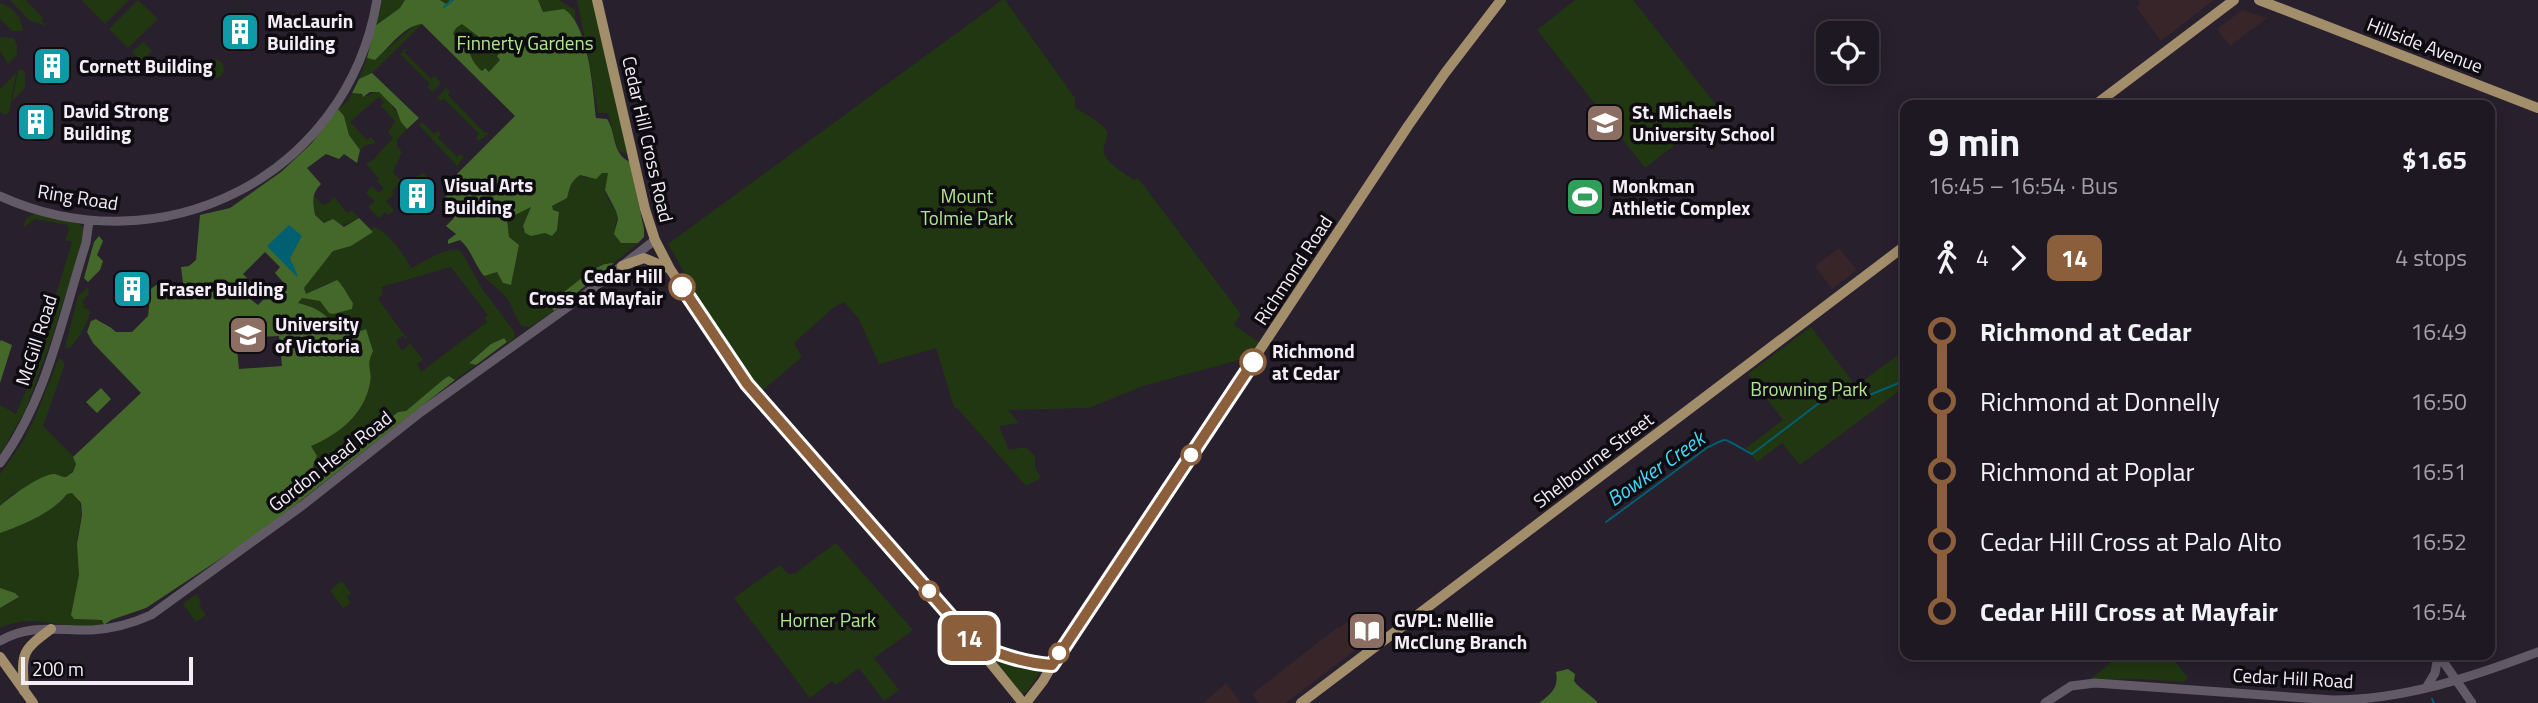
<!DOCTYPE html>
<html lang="en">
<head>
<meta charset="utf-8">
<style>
	body { margin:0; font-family:"Titillium Web",sans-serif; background:#26212a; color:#f1f3f6; height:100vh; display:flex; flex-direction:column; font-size:26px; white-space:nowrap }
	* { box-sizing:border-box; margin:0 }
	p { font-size:23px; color:#a1a0a5 }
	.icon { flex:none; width:38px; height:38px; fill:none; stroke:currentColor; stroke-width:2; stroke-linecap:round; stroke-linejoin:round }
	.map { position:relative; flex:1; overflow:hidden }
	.panel { position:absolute; left:1900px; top:100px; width:595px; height:560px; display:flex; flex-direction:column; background:#1e1822; border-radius:14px; box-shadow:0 4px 18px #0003,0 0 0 2px #3c3740 }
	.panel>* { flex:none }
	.badge { padding:0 14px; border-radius:10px; font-size:24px; line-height:46px }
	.tools { position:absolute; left:1816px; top:21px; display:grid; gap:14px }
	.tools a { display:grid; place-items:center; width:63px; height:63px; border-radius:14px; background:#1e1822; box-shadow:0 4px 18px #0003,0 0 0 2px #3c3740; font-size:35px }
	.scale { position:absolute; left:21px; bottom:18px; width:172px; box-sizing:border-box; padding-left:7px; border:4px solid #f3eef6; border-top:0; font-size:19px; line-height:24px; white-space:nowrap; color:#f3eef6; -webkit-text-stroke:5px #0f0c11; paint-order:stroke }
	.map>.badge { position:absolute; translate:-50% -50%; box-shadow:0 0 0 4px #fff }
	.legs { display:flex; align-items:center; gap:10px; height:77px; padding:0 28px; font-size:23px }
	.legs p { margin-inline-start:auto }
	.summary { display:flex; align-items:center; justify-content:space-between; height:119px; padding:0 28px }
	h1 { font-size:38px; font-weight:700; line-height:52px }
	ul { padding:0 28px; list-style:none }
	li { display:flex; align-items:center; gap:24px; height:70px; font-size:26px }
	li i { display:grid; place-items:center; width:10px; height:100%; margin:0 9px; background:currentColor }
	li i::after { content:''; width:18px; height:18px; margin:-9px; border:5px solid; border-radius:50%; background:#1e1822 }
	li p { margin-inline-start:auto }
	li:first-child i { background:linear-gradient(#0000 50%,currentColor 0) }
	li:last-child i { background:linear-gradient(currentColor 50%,#0000 0) }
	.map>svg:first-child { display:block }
</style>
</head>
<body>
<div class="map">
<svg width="2538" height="703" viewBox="0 0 2538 703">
	<rect width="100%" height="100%" fill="#28202d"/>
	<path fill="#38252a" d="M2138 0H2214L2161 41 2136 7 2140 4Z
		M2242 10 2267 18 2230 46 2217 29Z
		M1839 248 1857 270 1832 289 1815 266Z
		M1363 610 1377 629 1376 634 1286 703H1259L1252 694 1338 627 1339 628Z
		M1226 683 1241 703H1203L1214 694Z"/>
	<path fill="#213711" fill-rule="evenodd" d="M10 0H26L43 18 41 20 46 26 29 20Z
		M81 0H129L105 24Z
		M138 0 158 19 128 48 109 29Z
		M378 0H405L406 1 400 8 375 26Z
		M418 0H559L575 10V20L590 64 577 0H593L628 155 618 150 608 113H598L590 65 579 78 482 80Z
		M1002 0H1005L1075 98V108C1081 111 1105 125 1107 131 1109 138 1102 145 1104 153 1108 165 1125 173 1134 180L1138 178 1241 314 1234 325 1260 343 1250 357 1143 386 1089 408 1008 410 1019 423 999 426 1009 450 1025 447 1035 456V467L1041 478 1026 486 958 409 954 407 936 348 879 364 859 319 844 302 834 307 794 343 802 357 762 391C723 347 697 294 668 244Z
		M1575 0H1633L1720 110 1645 168 1537 30Z
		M0 3C14 7 21 16 23 31H12L0 19Z
		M416 24H422L372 73 359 79 367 58 375 60Z
		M0 37 14 38 17 45V55L8 64 0 51Z
		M143 42 152 51 141 62 132 52Z
		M404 49H407L404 52 431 79 435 76 441 83 433 92 427 87 430 84 401 55 399 57Z
		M204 69a10 10 0 1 1 20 0a10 10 0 1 1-20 0Z
		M22 69 25 72V88L12 101 18 71Z
		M16 73 9 113 4 115 0 111V89Z
		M446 88 450 92 448 95 485 133 489 132 487 135 479 141 476 138 479 134 444 99 441 101 437 98Z
		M377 91C394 101 396 116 407 129L397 140V147L402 152 393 172 401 181 392 191 394 194 386 201 394 210 389 215 385 212 379 218 368 207 375 201 366 193 372 186 379 193 384 188 377 181 379 179 366 163 373 160 393 138 388 132 395 121 381 106 384 102 379 97 350 122 367 140 371 137 376 143 366 145 360 150 349 135 344 116 338 109 347 102 352 93 367 96Z
		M422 122 434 134 438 131 441 134 438 138 457 157 460 154 464 157 457 166 419 125Z
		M602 172 608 173C608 179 605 187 605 191 608 205 622 211 615 225L621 243H638L614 263 602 264 569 288 554 299 550 306 554 311 530 327 522 326C514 317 513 305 505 296 498 288 490 284 484 276L497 272 503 283 511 285 519 245 509 238 507 219 532 206 522 230C543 237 544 234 559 220V212L552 210V206L567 198C570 187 570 182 580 175L586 178Z
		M424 173 434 185 423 191 415 184 417 181 414 178Z
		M313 195 323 205 329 203 334 197 347 213 351 210 359 218C341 228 331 229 315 215Z
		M36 213 77 223 83 227 85 233 51 341 26 409 0 455V405L16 414 29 383 72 242 65 240 69 230 68 225 35 219 23 228 26 218Z
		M374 227C388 232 404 254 411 268 425 262 447 245 461 251L483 290 514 331 515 337 509 343 503 338 491 344 469 362 476 365 455 380 449 376 444 379 406 411 398 412 380 426 348 444 323 466 315 469 310 446C339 434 364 415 370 383 373 369 365 368 373 351L366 329C332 342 342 325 319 311 313 307 304 305 298 303L302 298 320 301 329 313 353 303 345 294 343 285 328 283 306 295 304 288 333 251 351 246 373 232 370 229ZM451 267 488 315 485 318 487 322 421 372 417 364 423 360 410 343 402 351 396 341 402 336 408 340 378 299 383 294 381 287Z
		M88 287 89 294 82 302 85 305 83 307 90 310C89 323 78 339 70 348H65L78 296Z
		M1811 327 1856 386 1906 349V386L1800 465 1782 443 1757 462 1746 448 1783 420 1748 374Z
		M59 358 64 362V367L43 426 76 459C77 468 73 472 66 477L51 475 11 495 0 506V474L22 443 34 420Z
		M72 493C89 507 77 525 77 544 77 553 80 562 79 571 79 592 71 599 78 620H102L104 625C95 626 86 627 76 626 47 624 29 615 0 628V608L19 598 15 593 0 588V533C21 526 54 512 67 494Z
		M836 543 913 630 874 658 899 690 884 701 859 668 836 685 832 681 810 698 734 598 780 565 788 574H794Z
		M342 581 351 593 347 597 351 603 343 608 330 590Z
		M196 594 201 601 199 605 206 615 196 622 183 604Z
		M2122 654 2170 655 2188 678 2184 682 2139 679 2089 680Z
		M994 659 1020 668 1038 670 1039 674 1027 692 1022 694Z"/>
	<path fill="#43682a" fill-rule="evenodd" d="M405 0H440L446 4 450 0H538L543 12 564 9C589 25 593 90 596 118L607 119C617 134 611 153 630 162L644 229V237L638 243H621L614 234 618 219 616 211 605 190 608 173H602L596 179 580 175C570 182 570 187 567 198L552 206 553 210 559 212 557 230 552 236 545 233 531 236 525 233 523 226 531 207 507 219 509 237 519 245 511 285 503 283 497 272 484 276C474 264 471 249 460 240L448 244V240L456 234 446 226 454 218 446 209 448 206 442 200C451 192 455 188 455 176L515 116 422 24C404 25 388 49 375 60L367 58 375 26 400 8ZM462 24 500 53 497 56 500 60 489 72 485 68 482 71C474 64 470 58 469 47L453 34 456 28Z
		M372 73 419 118 407 129 401 122 396 109 379 92H370L363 97 362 94 352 93 359 79Z
		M338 109 344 116 349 135 360 150 357 163 344 154 339 159 326 154 307 168 321 184C311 194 313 202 315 215L324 223 333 219 344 227 359 218 373 232 351 246 333 251 304 288 306 294 337 280C344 286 347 295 353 303L352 309 333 314 329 313 320 301 302 298 298 303C305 305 313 307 319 311 342 325 333 342 366 329L373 351C365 368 373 369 370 383 364 415 339 434 311 446L317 456 313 466 315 469 323 466 348 444 380 426 398 412 406 411 444 379 449 376 455 380 258 534 146 608 111 620 104 625 102 620 74 619 71 615 79 575 77 544 82 515 81 503 72 493 67 494C54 512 21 526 0 533V506C10 497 42 473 55 474 59 475 62 477 66 477L73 472 76 464 73 457 141 393 93 343 87 332 91 321 96 319C103 324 109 325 116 332H132L148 316 151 289 156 285 164 286 166 292H174L183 283 181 267 189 266 196 260 200 215 230 208 281 172 311 144ZM265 252 280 267 275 273 284 283 267 299 265 298 258 305 249 298 258 289 243 274ZM279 336 282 366 239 369 236 338Z
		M99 236 103 241 97 255 103 261 100 270 88 282 84 278 94 242Z
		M614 263 554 311 550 306C557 296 591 270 602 265 603 264 612 263 614 263Z
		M504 338 507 342 476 365 469 363 491 344Z
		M1 340 12 345 0 383V342Z
		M101 388 111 399 97 413 86 402Z
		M0 588 15 593 19 597 0 608Z
		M1568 669 1575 674 1574 681C1581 690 1590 694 1598 703H1539C1551 694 1559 688 1556 672Z"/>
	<path fill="#006072" d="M289 225 302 236 290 258 297 274V277L267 246Z"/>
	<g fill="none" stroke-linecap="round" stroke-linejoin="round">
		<path stroke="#006072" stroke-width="2" d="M444 7 453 0
			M1606 522 1708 447C1713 446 1720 440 1725 440 1727 439 1747 452 1752 454L1827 397 1844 394 1860 399 1906 380
			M2432 699 2434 703"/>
		<path stroke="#635a68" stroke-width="9" d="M0 196C161 269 347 177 377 0
			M0 463C47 399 62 318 86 243L89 221
			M0 641C30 623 59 631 92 630 113 629 131 624 151 615L303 505 421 412 583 296 655 240
			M2438 654 2472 703
			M2426 688 2435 673 2438 656
			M2045 703 2071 686 2095 683 2333 700C2404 700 2472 677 2538 652"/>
		<path stroke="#a38e6b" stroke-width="10" d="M597 0 645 209 655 240 670 269 747 385 976 645 1023 703
			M2259 0 2538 108
			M2095 105 2234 0
			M622 266 644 258 670 269
			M0 657 33 703
			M24 691C22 653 20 652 51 629
			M1026 703 1043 681 1058 655 1408 126 1445 73 1501 0
			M1301 703 1906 245"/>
	</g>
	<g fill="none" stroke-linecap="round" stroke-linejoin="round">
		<defs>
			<path id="line-1" d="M682 287 747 384 976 645C1002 655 1024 663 1052 665L1253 362"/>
		</defs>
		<use href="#line-1" stroke="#fff" stroke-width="16"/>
		<use href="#line-1" stroke="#8b5e3c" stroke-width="10"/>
	</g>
	<defs>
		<symbol id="building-square" viewBox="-11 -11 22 22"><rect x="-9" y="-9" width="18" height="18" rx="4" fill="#0f9aa8" stroke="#0f0c11"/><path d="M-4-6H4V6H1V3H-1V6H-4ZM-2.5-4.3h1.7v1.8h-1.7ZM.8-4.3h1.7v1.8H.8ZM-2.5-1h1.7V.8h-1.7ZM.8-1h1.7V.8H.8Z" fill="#fff"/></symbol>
		<symbol id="school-square" viewBox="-11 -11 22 22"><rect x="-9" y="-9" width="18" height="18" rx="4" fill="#8d6e63" stroke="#0f0c11"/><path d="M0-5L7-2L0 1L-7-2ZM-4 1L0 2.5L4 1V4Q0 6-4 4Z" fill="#fff"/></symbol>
		<symbol id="stadium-square" viewBox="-11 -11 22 22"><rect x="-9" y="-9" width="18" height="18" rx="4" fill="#2e9e5b" stroke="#0f0c11"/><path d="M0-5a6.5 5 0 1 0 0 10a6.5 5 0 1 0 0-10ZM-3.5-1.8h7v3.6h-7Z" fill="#fff"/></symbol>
		<symbol id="university-square" viewBox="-11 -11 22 22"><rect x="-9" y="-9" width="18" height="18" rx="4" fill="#8d6e63" stroke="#0f0c11"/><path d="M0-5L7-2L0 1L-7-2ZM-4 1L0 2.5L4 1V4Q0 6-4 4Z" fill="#fff"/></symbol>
		<symbol id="library-square" viewBox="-11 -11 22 22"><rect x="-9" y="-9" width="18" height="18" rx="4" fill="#8d6e63" stroke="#0f0c11"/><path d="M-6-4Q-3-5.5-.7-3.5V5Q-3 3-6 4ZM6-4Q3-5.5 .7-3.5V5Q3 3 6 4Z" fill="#fff"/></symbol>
	</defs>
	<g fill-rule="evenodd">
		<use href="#building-square" x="218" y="10" width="44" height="44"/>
		<use href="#building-square" x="30" y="44" width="44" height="44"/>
		<use href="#building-square" x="14" y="100" width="44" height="44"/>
		<use href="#school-square" x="1583" y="101" width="44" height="44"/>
		<use href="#building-square" x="395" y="174" width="44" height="44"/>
		<use href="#stadium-square" x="1563" y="175" width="44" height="44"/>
		<use href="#building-square" x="110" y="267" width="44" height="44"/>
		<use href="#university-square" x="226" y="313" width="44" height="44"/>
		<use href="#library-square" x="1345" y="609" width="44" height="44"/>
	</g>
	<g fill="#fff" stroke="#8b5e3c" stroke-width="3.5">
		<circle cx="682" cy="287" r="12"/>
		<circle cx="1253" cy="362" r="12"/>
		<circle cx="1191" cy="455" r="9"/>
		<circle cx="929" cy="591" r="9"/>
		<circle cx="1059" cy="653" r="9"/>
	</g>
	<g text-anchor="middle" stroke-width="7" stroke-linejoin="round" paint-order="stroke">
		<g font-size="19" font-weight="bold" fill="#f3eef6" stroke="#0f0c11" text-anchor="start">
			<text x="267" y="28">MacLaurin<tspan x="267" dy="22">Building</tspan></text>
			<text x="79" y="73">Cornett Building</text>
			<text x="63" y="118">David Strong<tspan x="63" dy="22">Building</tspan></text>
			<text x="1632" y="119">St. Michaels<tspan x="1632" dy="22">University School</tspan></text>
			<text x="444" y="192">Visual Arts<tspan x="444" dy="22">Building</tspan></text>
			<text x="1612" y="193">Monkman<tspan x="1612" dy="22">Athletic Complex</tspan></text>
			<text x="159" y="296">Fraser Building</text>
			<text x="275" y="331">University<tspan x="275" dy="22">of Victoria</tspan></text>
			<text x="1394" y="627">GVPL: Nellie<tspan x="1394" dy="22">McClung Branch</tspan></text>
		</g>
		<g font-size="19" fill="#afe78e" stroke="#0f0c11">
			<text x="525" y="50">Finnerty Gardens</text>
			<text x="967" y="203">Mount<tspan x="967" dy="22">Tolmie Park</tspan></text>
			<text x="1809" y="396">Browning Park</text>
			<text x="828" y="627">Horner Park</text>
		</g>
		<g font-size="19" fill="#f3eef6" stroke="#0f0c11">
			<text transform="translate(2425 45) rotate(21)" y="7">Hillside Avenue</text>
			<text transform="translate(648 139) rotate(77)" y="7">Cedar Hill Cross Road</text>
			<text transform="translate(78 197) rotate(9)" y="7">Ring Road</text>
			<text transform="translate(1293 270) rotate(-57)" y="7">Richmond Road</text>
			<text transform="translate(36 340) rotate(-72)" y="7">McGill Road</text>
			<text transform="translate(1593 460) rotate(-37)" y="7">Shelbourne Street</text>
			<text transform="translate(330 461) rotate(-38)" y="7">Gordon Head Road</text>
			<text transform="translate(2293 678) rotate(3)" y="7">Cedar Hill Road</text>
		</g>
		<g font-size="19" font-weight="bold" fill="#f3eef6" stroke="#0f0c11" text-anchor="end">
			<text x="663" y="283">Cedar Hill<tspan x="663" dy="22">Cross at Mayfair</tspan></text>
			<text x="1272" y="358" text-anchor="start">Richmond<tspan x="1272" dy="22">at Cedar</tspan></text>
		</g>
		<g font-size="21" font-style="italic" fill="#42d9fa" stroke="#0f0c11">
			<text transform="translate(1656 469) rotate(-35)" y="7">Bowker Creek</text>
		</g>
	</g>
</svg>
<div class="tools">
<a><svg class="icon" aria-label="locate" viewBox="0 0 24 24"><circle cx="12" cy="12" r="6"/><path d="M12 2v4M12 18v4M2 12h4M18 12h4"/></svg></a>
</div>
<div class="scale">200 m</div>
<b class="badge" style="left:969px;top:638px;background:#8b5e3c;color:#fff">14</b>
<section class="panel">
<div class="summary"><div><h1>9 min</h1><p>16:45 – 16:54 · Bus</p></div><b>$1.65</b></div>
<div class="legs"><svg class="icon" aria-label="walk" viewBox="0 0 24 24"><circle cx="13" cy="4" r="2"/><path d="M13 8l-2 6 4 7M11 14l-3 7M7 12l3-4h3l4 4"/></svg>4<svg class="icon" aria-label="forward" viewBox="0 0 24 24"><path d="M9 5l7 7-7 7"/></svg><b class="badge" style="background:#8b5e3c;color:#fff">14</b><p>4 stops</p></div>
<ul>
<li><i style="color:#8b5e3c"></i><b>Richmond at Cedar</b><p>16:49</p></li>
<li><i style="color:#8b5e3c"></i><span>Richmond at Donnelly</span><p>16:50</p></li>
<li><i style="color:#8b5e3c"></i><span>Richmond at Poplar</span><p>16:51</p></li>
<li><i style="color:#8b5e3c"></i><span>Cedar Hill Cross at Palo Alto</span><p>16:52</p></li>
<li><i style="color:#8b5e3c"></i><b>Cedar Hill Cross at Mayfair</b><p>16:54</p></li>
</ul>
</section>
</div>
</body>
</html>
